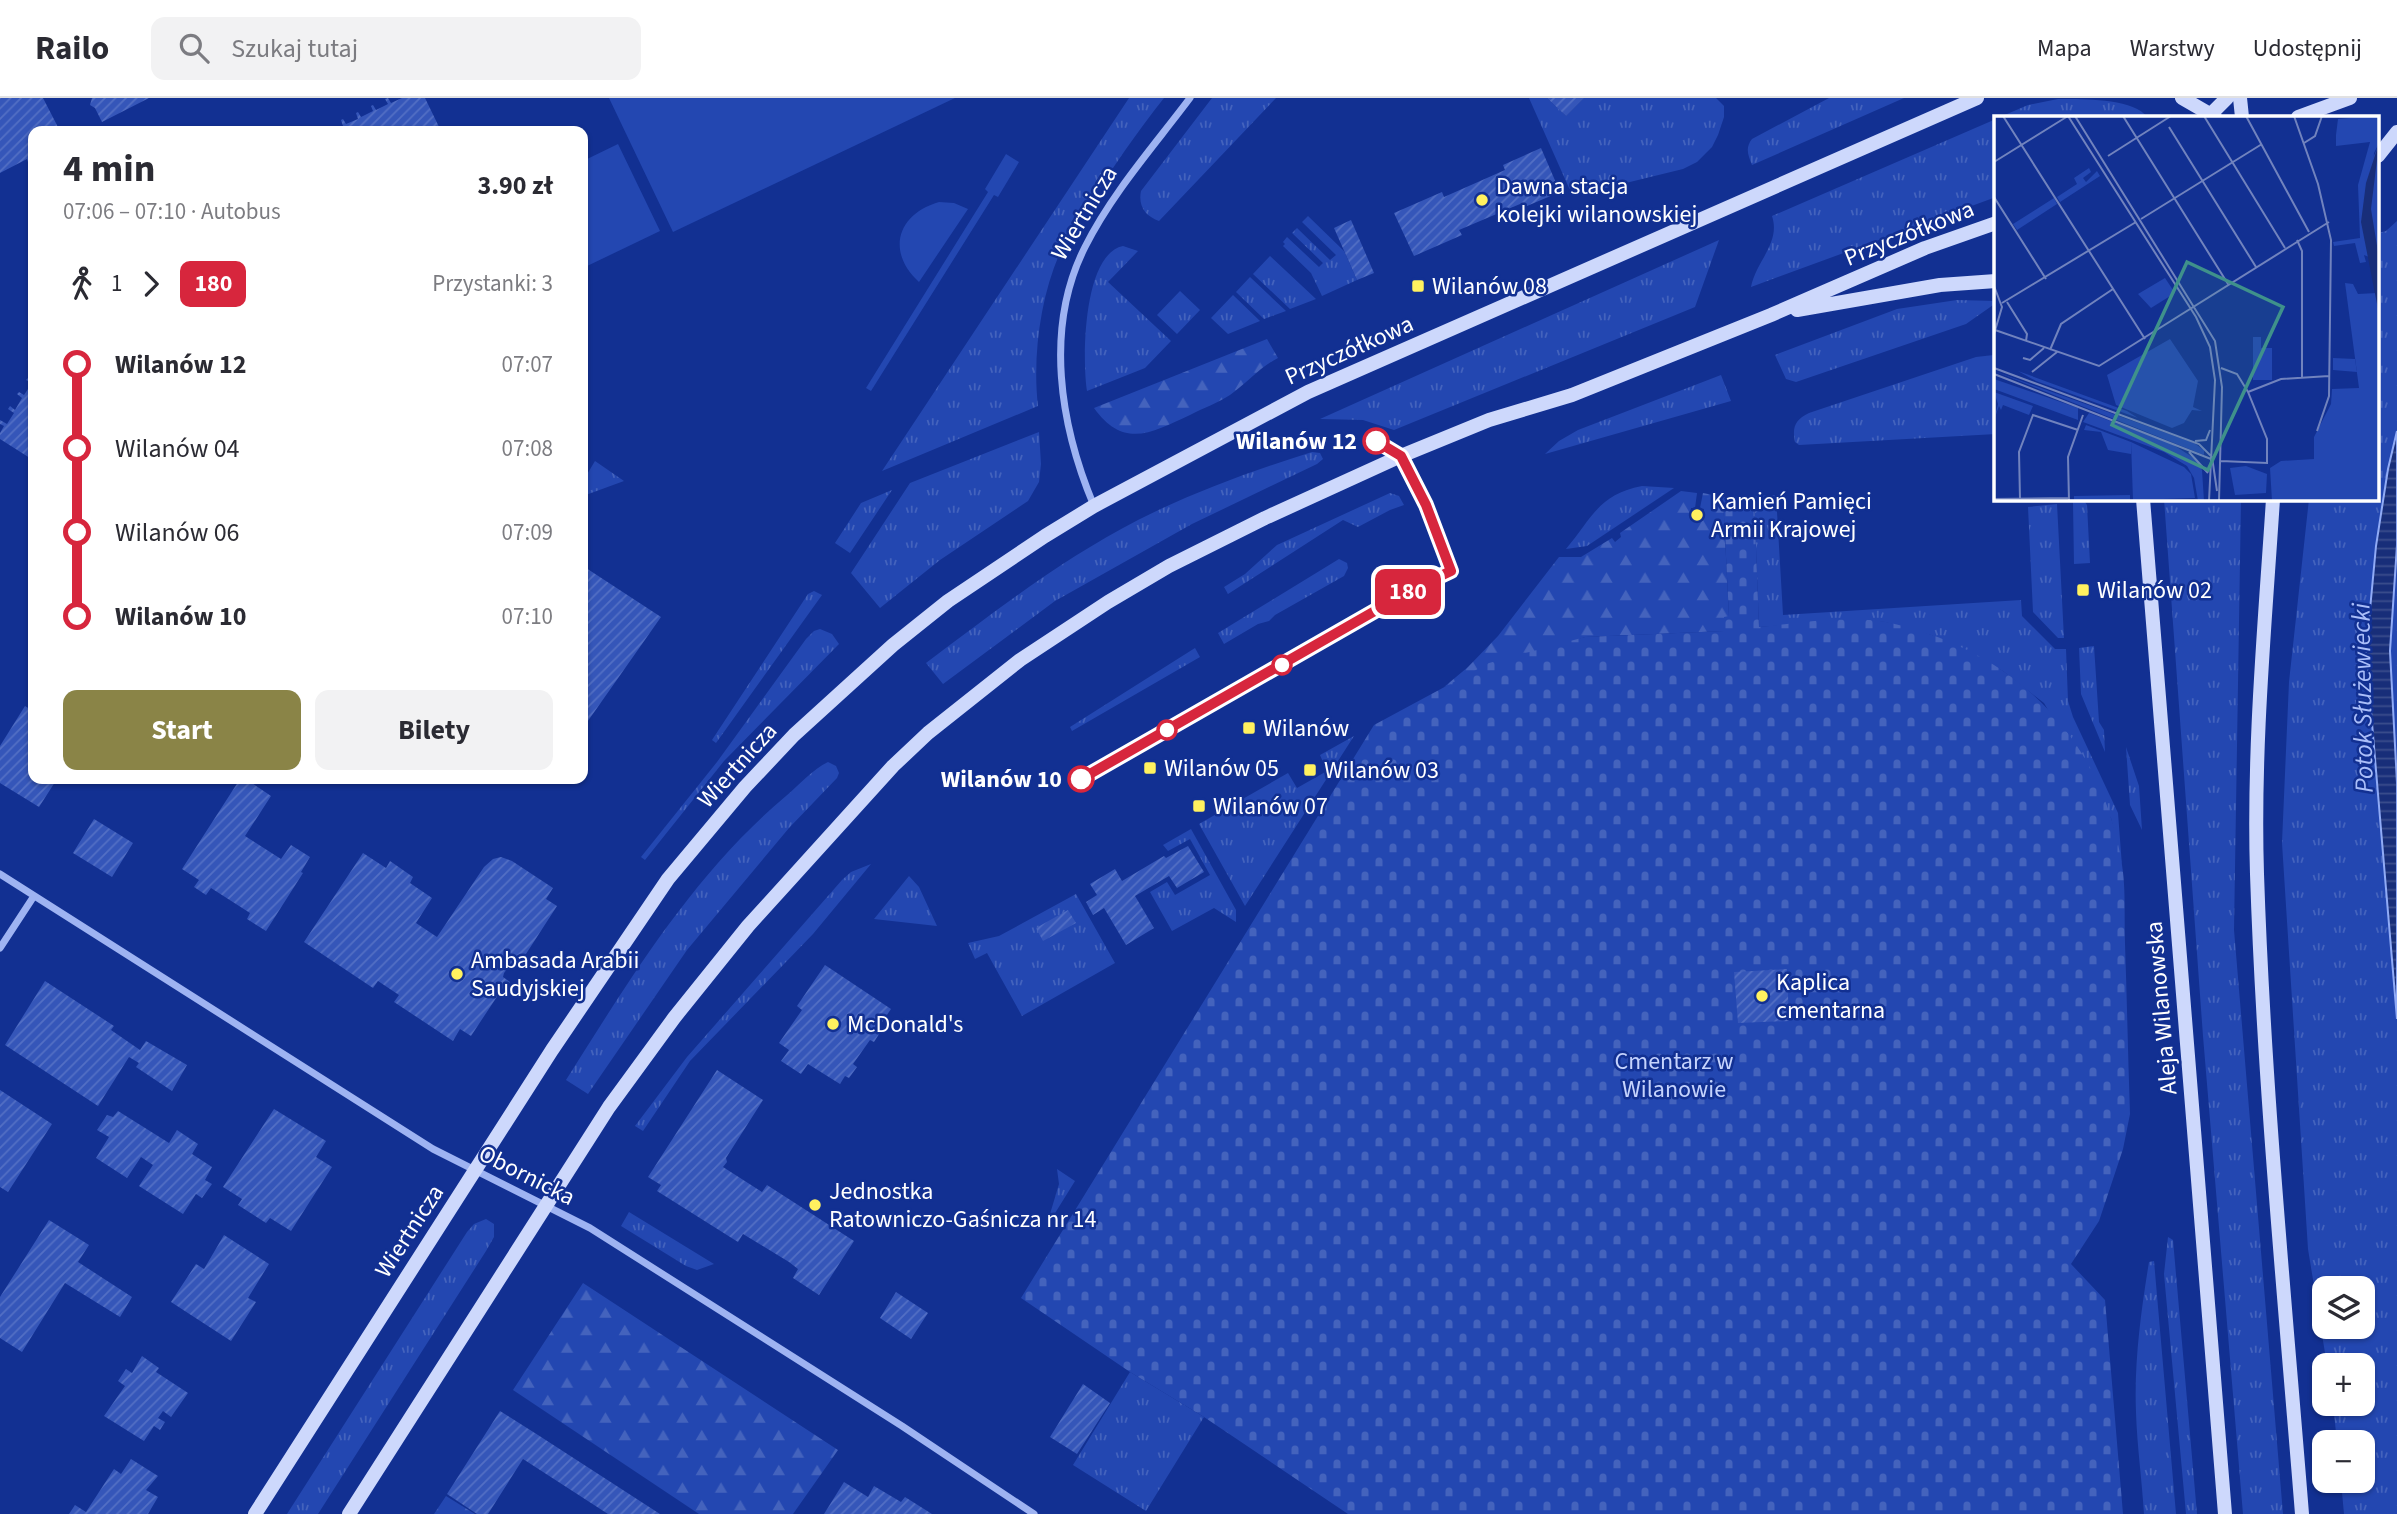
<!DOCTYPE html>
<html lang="pl">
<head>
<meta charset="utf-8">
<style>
	body { margin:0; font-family:"Source Sans 3",sans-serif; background:#f2f2f3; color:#2b2b33; height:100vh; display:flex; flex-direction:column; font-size:26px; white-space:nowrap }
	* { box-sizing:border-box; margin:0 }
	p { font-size:23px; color:#7c7c81 }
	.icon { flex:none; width:38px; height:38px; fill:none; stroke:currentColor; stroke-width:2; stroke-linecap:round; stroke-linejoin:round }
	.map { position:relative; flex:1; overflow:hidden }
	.panel { position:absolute; left:28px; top:28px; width:560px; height:658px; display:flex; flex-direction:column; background:#fff; border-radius:14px; box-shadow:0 2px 5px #0004 }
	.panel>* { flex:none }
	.badge { padding:0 14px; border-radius:10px; font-size:24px; line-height:46px }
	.fabs { position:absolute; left:2312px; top:1178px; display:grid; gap:14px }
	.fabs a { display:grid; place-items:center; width:63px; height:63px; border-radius:14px; background:#fff; box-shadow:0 2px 5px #0004; font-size:35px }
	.map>.badge { position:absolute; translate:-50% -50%; box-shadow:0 0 0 4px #fff }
	.legs { display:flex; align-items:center; gap:10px; height:77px; padding:0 35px; font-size:23px }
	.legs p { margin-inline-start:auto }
	.head { display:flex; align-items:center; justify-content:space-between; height:119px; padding:0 35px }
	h1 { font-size:38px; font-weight:700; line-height:52px }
	.button { display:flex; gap:14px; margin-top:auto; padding:14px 35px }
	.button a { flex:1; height:80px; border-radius:14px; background:#8a8447; color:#fff; font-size:28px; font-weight:700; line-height:80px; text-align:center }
	.button a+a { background:#f2f2f3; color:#2b2b33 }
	ul { padding:0 35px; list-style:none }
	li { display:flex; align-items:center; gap:24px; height:84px; font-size:26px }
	li i { display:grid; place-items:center; width:10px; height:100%; margin:0 9px; background:currentColor }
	li i::after { content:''; width:18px; height:18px; margin:-9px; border:5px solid; border-radius:50%; background:#fff }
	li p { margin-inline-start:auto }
	li:first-child i { background:linear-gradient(#0000 50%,currentColor 0) }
	li:last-child i { background:linear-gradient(currentColor 50%,#0000 0) }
	header { display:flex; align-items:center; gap:42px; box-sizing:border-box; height:98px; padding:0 35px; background:#fff; border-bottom:2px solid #e1e1e2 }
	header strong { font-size:33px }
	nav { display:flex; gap:38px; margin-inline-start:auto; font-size:24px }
	.search { width:490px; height:63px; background:#f2f2f3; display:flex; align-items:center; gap:18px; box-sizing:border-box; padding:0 24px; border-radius:14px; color:#7c7c81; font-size:26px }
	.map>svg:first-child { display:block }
</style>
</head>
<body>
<header>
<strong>Railo</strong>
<div class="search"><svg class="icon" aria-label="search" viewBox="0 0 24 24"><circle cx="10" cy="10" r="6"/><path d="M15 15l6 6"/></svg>Szukaj tutaj</div>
<nav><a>Mapa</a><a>Warstwy</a><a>Udostępnij</a></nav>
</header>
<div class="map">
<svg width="2397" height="1416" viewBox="0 0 2397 1416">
	<defs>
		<pattern id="grass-tufts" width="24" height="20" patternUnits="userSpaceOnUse" patternTransform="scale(1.75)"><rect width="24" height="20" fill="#2347b1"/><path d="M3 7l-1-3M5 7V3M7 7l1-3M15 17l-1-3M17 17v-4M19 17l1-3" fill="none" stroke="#4463bd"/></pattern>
		<pattern id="forest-firs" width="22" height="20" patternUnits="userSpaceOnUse" patternTransform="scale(1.75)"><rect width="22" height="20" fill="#2347b1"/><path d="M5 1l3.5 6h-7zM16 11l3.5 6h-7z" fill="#4463bd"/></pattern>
		<pattern id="cemetery-stones" width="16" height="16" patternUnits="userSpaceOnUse" patternTransform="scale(1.75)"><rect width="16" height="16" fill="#2347b1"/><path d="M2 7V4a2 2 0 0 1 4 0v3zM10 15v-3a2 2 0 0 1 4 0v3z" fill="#4463bd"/></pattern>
		<pattern id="water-rules" width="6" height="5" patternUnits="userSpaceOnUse" patternTransform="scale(1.75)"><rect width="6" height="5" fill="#182e79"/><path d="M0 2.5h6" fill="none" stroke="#3b4d8d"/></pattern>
		<pattern id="building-hatch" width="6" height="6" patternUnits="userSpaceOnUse" patternTransform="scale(1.75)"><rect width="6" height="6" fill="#3556b9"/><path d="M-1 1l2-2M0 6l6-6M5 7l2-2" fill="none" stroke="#536fc4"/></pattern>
	</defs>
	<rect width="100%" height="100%" fill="#123092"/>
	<path fill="url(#grass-tufts)" fill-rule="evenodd" d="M1129 0H1164C1137 34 1113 69 1090 105 1081 118 1070 132 1064 146 1041 192 1032 257 1038 308L882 373Z
		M1212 0H1276L1159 123C1145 118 1138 108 1141 93Z
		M1529 0H1547L1566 18 1584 0H1716L1724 8V19L1718 37 1712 49 1697 64 1683 71 1589 94H1574L1569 90Z
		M1829 0H1904L1752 67C1748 57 1745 50 1752 41Z
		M2058 1C2080 1 2134 0 2147 19H2000L2028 7Z
		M1996 21V99L1751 189C1756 163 1781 145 1772 118Z
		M1308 118 1344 153 1357 182 1322 198 1311 175 1283 148 1285 146 1283 144 1287 139 1319 169 1323 165 1292 135 1297 130 1330 162 1336 157 1302 124Z
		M2397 123V1416H2344L2341 1383 2362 1382V1344H2337L2333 1306H2362V1267H2327L2308 1151 2282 745 2289 584 2309 401H2378V135L2386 133ZM2324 1190H2362V1228H2324Z
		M1719 142 1695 209 1394 332 1363 322 1320 321Z
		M1123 148 1138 153 1108 184 1171 243 1145 270 1087 293C1082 261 1083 156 1123 148Z
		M1270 158 1316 201 1290 211 1253 176Z
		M1250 179 1286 213 1264 221 1236 194Z
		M1180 193 1200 212 1177 236 1157 217Z
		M1233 197 1260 223 1228 236 1211 220Z
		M1957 202 1996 203V205L1966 226 1796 284 1786 281 1775 257 1897 211Z
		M1994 257 1996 259V336L1799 347 1795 344C1792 329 1795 322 1809 315L1976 259Z
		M1721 277 1731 303 1545 356 1559 343 1578 332Z
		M1039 334 1041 366 1039 384 1028 403 940 462 880 510 851 475 910 385Z
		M1312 354 1320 355 1323 361 1317 366 1192 426 1055 503 943 586 926 565C994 514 1062 461 1138 422 1193 394 1254 372 1312 354Z
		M595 363 624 383 583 398V383Z
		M1642 388 1674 390 1587 448 1566 451C1592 420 1599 396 1642 388Z
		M892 392 850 455 835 445 861 405Z
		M1390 395 1399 398 1404 407 1390 412 1358 429 1343 422 1228 496 1224 489 1245 476 1277 447Z
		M1776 397 1783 517 2021 502 2022 518 2055 551H2066L2068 603 2073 619 2118 715 2122 768 2111 720 2044 605 2003 573 1967 553 1931 537 1885 524 1861 522 1759 529 1754 398Z
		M2164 401H2241L2234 832 2283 1416H2243L2203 938Z
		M2073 404H2085L2087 407 2090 465 2074 466Z
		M2057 406 2064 540H2058L2033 514 2028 409Z
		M1339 461 1347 465 1348 470 1344 478 1275 517 1269 523 1258 526 1224 546 1218 535Z
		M814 493 822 497 716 645 712 642 808 496Z
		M820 531 832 536 839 546 724 663 645 762 641 759 717 664 806 541 814 533Z
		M2094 548 2099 624 2104 632 2105 654 2081 596 2079 550Z
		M1195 550 1200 559 1072 633 1070 629Z
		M1354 638 1245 808 1199 726 1288 675 1297 690 1327 673 1320 657Z
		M2126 649 2139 688 2142 732 2130 707Z
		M828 664 836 668 839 675 837 680 789 730 687 852 588 996 566 982C630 881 693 776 786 698 799 687 813 671 828 664Z
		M1191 731 1236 812V824L1214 810 1172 833 1150 794 1167 784 1175 797 1210 777 1190 741 1168 753 1163 747Z
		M871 766 813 836 690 963 643 1033 635 1028 687 959 842 782 851 774Z
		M909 778 919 789 937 828 874 821Z
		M1076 796 1115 865 1022 918 987 855 975 861 968 845 999 838Z
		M1057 1071 1075 1083 1052 1120 1050 1116 1059 1086Z
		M629 1114 714 1166 697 1172 686 1168 621 1128Z
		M486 1121 494 1126V1139L486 1153 318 1416H287L467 1134 474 1126Z
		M2168 1139 2173 1142 2197 1416H2186L2164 1176Z
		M2154 1163 2176 1416H2144C2142 1382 2137 1348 2136 1314 2134 1264 2141 1213 2149 1164Z
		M1130 1274 1204 1319 1146 1413 1073 1367Z"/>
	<path fill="url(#forest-firs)" d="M1267 241 1278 260C1260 269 1246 286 1230 297 1218 305 1203 310 1190 317 1153 334 1124 352 1094 310Z
		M1681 393 1697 395 1695 410H1691L1690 422 1702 423 1704 411 1700 410 1703 395 1723 399 1729 519 1725 533 1585 539 1444 589 1468 569 1498 538 1559 459H1581L1612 440 1615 444 1621 439 1620 435Z
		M583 1185 838 1352 793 1416H699L513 1292Z
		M446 1398 475 1416H434Z"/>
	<path fill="url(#cemetery-stones)" d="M1754 398 1759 529C1798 525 1848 517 1886 524 2013 551 2102 638 2122 767 2126 792 2124 820 2125 846 2127 903 2128 960 2130 1016L2123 1051 2099 1123 2071 1166 2105 1202 2123 1416H1348L1204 1319 1130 1274 1021 1200 1374 627 1489 565 1585 539 1724 533V519L1729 518 1723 399Z"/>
	<path fill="#2347b1" d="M609 0H955L673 134Z
		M618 46 660 133 583 170V63Z
		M1006 56 1019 64 998 99 994 97 871 293 866 290 988 94 985 91Z
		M939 104 954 105 968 111 919 184C886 154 897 116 939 104Z"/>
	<path fill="url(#water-rules)" stroke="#90abf6" stroke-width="2" d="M2397 333V447L2390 553 2397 685V921L2366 554 2376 448 2388 371Z"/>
	<path fill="url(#building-hatch)" d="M0 0H43L60 33H33V65L29 67 27 61 0 75Z
		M92 0H149L102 24 95 10 90 7Z
		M388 0 391 5 402 0H425L441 33H331L343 28 341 22 343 21 346 26 358 21 356 15 358 14 361 19 373 13 371 8 373 7 376 12 388 6 385 1Z
		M1547 0H1584L1566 18Z
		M1541 50 1560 94 1522 110 1520 106 1459 132 1462 137 1414 158 1394 115 1442 94 1444 99 1505 72 1503 67Z
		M1351 122 1374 175 1357 182 1334 130Z
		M28 280 33 283V362L0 341V335L4 328 0 326V322L7 326 14 315 8 311 10 308 15 312 22 300 17 296 19 294 24 297 32 285 26 282Z
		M583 468 661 519 583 630Z
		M25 608 33 613V681H57L39 709 0 685V648Z
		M240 681H246L271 698 245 738 281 761 291 747 310 759 301 774 303 775 266 833 247 821 250 815 211 790 206 797 194 789 199 782 182 771Z
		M94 721 133 745 112 779 73 755Z
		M1188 748 1204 774 1177 790 1169 778 1135 798 1154 830 1126 847 1104 810 1093 817 1086 804 1097 797 1090 786 1115 771 1122 783 1164 758 1166 760Z
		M363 755 386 770 390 763 413 779 410 785 432 800 416 825 437 839 484 769 493 761 501 759 512 763 553 790 546 801 557 808 524 859 526 860 522 865 515 861 504 875 503 879 510 884 507 889 504 888 471 938 460 931 453 943 394 904 399 897 378 883 373 890 304 844Z
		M1068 812 1076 825 1043 843 1036 830Z
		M825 867 891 911 878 930 881 933 874 944 870 942 853 966 857 969 849 980 845 978 840 986 808 966 801 976 781 963 789 952 779 945 802 912 797 908Z
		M1787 871 1789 923 1738 925 1734 874Z
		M45 883 114 928 111 932 140 952 146 943 187 967 172 993 136 969 139 965 129 959 98 1008 5 947Z
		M717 972 763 1002 726 1060 727 1064 723 1069 762 1094 767 1087 854 1143 819 1197 793 1180 798 1171 789 1164 743 1136 738 1144 657 1093 661 1087 648 1079Z
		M0 992 52 1026 8 1094 0 1089Z
		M274 1011 326 1043 316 1059 332 1069 291 1133 270 1120 266 1125 238 1107 242 1101 223 1089Z
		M118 1013 169 1045 177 1032 198 1046 192 1056 212 1069 205 1082 212 1086 202 1100 196 1096 183 1116 139 1088 153 1067 141 1059 127 1080 96 1060 109 1039 97 1032 107 1017 113 1019Z
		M49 1122 89 1147 78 1164 132 1199 120 1219 65 1185 22 1254 0 1240V1199Z
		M224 1137 269 1166 248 1200 256 1204 231 1243 171 1204 196 1166 204 1171Z
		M896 1194 928 1215 911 1241 880 1220Z
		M142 1258 159 1270 156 1274 188 1295 171 1319 163 1313 158 1320 165 1324 160 1332 154 1328 144 1343 104 1318 125 1288 118 1283 126 1271 132 1275Z
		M1083 1286 1110 1305 1077 1356 1050 1339Z
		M500 1313 538 1337 660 1416H608L523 1361 488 1416H477L447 1396Z
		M131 1361 158 1378 146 1392 158 1399 148 1416H69L75 1407 86 1414 114 1371 121 1376Z
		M844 1384 868 1399 874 1388 901 1404 905 1399 932 1416H824Z"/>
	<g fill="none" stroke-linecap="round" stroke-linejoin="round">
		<path stroke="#9eb3f2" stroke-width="7" d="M1094 408C1060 327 1044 230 1085 149 1112 95 1154 48 1190 0
			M0 776 433 1051 590 1130 902 1328 1034 1416
			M0 850 34 798"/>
		<path stroke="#cdd8fc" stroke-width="14" d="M2182 0 2215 19
			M2240 0 2242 19
			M2208 19 2227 0
			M2298 19 2350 0
			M2378 58 2397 34
			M1797 212 1940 187 1996 183
			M2143 401 2225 1416
			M2273 401C2265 525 2253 652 2257 776 2264 990 2285 1203 2302 1416
			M255 1416 552 952 668 781 745 689 794 637 893 547 948 503 1045 438 1094 408 1308 294 1977 0
			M349 1416 609 1009 674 920 748 828 893 668 928 635 1020 562 1108 504 1169 468 1265 420 1401 358 1489 322 1572 297 1771 217 1925 150 1996 125"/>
	</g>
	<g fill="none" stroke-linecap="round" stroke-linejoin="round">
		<defs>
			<path id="line-1" d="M1081 681 1415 490 1451 473 1426 407 1401 358 1376 343"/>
		</defs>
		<use href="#line-1" stroke="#fff" stroke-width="16"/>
		<use href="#line-1" stroke="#d7263d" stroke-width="10"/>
	</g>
	<g fill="#fff15f" stroke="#123092" stroke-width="2.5">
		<circle cx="1482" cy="102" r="7"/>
		<rect x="1411" y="181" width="14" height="14" rx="3.5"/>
		<circle cx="1697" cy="417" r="7"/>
		<rect x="2076" y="485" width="14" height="14" rx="3.5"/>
		<rect x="1242" y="623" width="14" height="14" rx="3.5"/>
		<rect x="1143" y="663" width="14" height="14" rx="3.5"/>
		<rect x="1303" y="665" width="14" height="14" rx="3.5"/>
		<rect x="1192" y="701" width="14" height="14" rx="3.5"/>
		<circle cx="457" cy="876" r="7"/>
		<circle cx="1762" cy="898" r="7"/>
		<circle cx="833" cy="926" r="7"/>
		<circle cx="815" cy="1107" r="7"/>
	</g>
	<g fill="#fff" stroke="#d7263d" stroke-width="3.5">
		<circle cx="1376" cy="343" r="12"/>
		<circle cx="1282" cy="567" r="9"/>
		<circle cx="1167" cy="632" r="9"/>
		<circle cx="1081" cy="681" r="12"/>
	</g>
	<g text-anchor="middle" stroke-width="5" stroke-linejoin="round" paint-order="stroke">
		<g font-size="24" fill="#fff" stroke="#123092" text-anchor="start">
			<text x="1496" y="96">Dawna stacja<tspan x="1496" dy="28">kolejki wilanowskiej</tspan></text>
			<text x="1432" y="196">Wilanów 08</text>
			<text x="1711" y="411">Kamień Pamięci<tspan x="1711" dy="28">Armii Krajowej</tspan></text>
			<text x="2097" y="500">Wilanów 02</text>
			<text x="1263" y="638">Wilanów</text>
			<text x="1164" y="678">Wilanów 05</text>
			<text x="1324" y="680">Wilanów 03</text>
			<text x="1213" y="716">Wilanów 07</text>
			<text x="471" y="870">Ambasada Arabii<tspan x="471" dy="28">Saudyjskiej</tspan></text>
			<text x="1776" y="892">Kaplica<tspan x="1776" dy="28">cmentarna</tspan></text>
			<text x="847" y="934">McDonald's</text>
			<text x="829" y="1101">Jednostka<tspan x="829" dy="28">Ratowniczo-Gaśnicza nr 14</tspan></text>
		</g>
		<g font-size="24" fill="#fff" stroke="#123092">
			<text transform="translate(1084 115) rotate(-59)" y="8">Wiertnicza</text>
			<text transform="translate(1909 135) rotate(-22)" y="8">Przyczółkowa</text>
			<text transform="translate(1349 252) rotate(-24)" y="8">Przyczółkowa</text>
			<text transform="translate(737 667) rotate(-48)" y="8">Wiertnicza</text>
			<text transform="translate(2161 910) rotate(-95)" y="8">Aleja Wilanowska</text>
			<text transform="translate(527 1077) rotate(27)" y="8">Obornicka</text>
			<text transform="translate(409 1133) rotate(-57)" y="8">Wiertnicza</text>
		</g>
		<g font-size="24" font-weight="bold" fill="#fff" stroke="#123092" text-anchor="end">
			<text x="1357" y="351">Wilanów 12</text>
			<text x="1062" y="689">Wilanów 10</text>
		</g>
		<g font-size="24" fill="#c5d3fd" stroke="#123092">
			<text x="1674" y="971">Cmentarz w<tspan x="1674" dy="28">Wilanowie</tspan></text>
		</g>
		<g font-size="26" font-style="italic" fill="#aabef9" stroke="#123092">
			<text transform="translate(2362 600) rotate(-91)" y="9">Potok Służewiecki</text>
		</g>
	</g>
	<g transform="translate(1994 18)">
		<rect width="385" height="385" fill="#123092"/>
		<path d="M379 0H385V27L380 37 375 141 370 139 372 146 366 147 361 127 340 130 339 126 366 122 364 69 376 26 342 30V19L344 3ZM95 52 97 56 89 62 92 66 103 55 106 60 66 86 63 81 83 68 80 62ZM60 82 63 88 23 114 19 108ZM339 242 361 243 363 256 339 254ZM0 255 200 327 210 334V339ZM24 255 133 295 144 302 42 265ZM0 263 84 292V304L0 273ZM0 276 39 290 35 299 9 289 7 294 5 290 0 304 4 288ZM95 297 178 328 203 344 208 354 210 385H204L200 362 193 350 170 336 89 306ZM92 309 137 326V338L114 334 107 316 90 314ZM136 379V385H80V380Z" fill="#2347b1"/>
		<path d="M171 162 181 177 157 192 144 178Z" fill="#2347b1"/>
		<path d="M176 223 204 265 199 291 208 295 198 294 190 307 178 312 122 289 113 259Z" fill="#2347b1"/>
		<path d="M385 28V385H278L276 352 287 345 320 343V321L337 288 338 273 365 272 351 167 359 168 364 178 383 177 366 105 373 56ZM259 221H267V232H278V264H259ZM137 326 190 351 197 358 201 382 139 384ZM252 350 273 358 272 377 241 379 236 352Z" fill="#2347b1"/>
		<path d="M385 27 377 93 385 142V198L367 106 372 67Z" fill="#182e79"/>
		<path fill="none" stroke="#7183be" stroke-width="2" d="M9 0 151 223M74 0 202 201 216 231 221 264 215 385M81 0 221 225 228 271 225 385M129 0 234 168M210 0 291 132M252 0 315 116M300 0 324 68 337 124 335 280 323 315M175 11 262 151M310 27 321 20 328 0M114 40 177 0M0 46 74 0M0 81 52 163M147 103 268 28M303 124 308 135V261M0 170 8 191 0 218M13 186 33 218 32 225M8 187 142 106M1 214 105 250 335 106M56 234 67 208 119 173M29 242 36 244 50 232M0 252 205 328 218 341 223 375M38 256 63 236M0 258 217 343M254 276 287 263 335 260M201 325 212 324 216 314M195 336 214 357M227 345 273 347V323L254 276 243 258 227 252M0 383 74 382M26 383 25 336 39 299 84 314M75 385 74 341 89 299"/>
		<path fill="#3f918b" fill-opacity="0.15" stroke="#3f918b" stroke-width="3.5" d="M193 146 289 191 214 354 118 309Z"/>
		<rect width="385" height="385" fill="none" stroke="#fff" stroke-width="3.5"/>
	</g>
</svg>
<div class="fabs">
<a><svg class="icon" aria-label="layers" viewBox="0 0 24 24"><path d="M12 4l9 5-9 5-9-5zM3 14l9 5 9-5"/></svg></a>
<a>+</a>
<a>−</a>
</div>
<b class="badge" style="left:1408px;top:494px;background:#d7263d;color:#fff">180</b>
<section class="panel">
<div class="head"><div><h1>4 min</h1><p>07:06 – 07:10 · Autobus</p></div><b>3.90 zł</b></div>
<div class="legs"><svg class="icon" aria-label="walk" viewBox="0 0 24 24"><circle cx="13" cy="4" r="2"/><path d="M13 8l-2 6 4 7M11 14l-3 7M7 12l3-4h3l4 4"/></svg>1<svg class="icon" aria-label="forward" viewBox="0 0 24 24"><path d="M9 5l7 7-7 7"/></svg><b class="badge" style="background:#d7263d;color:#fff">180</b><p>Przystanki: 3</p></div>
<ul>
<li><i style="color:#d7263d"></i><b>Wilanów 12</b><p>07:07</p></li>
<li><i style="color:#d7263d"></i><span>Wilanów 04</span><p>07:08</p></li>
<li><i style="color:#d7263d"></i><span>Wilanów 06</span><p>07:09</p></li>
<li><i style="color:#d7263d"></i><b>Wilanów 10</b><p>07:10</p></li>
</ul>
<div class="button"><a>Start</a><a>Bilety</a></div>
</section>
</div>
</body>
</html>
